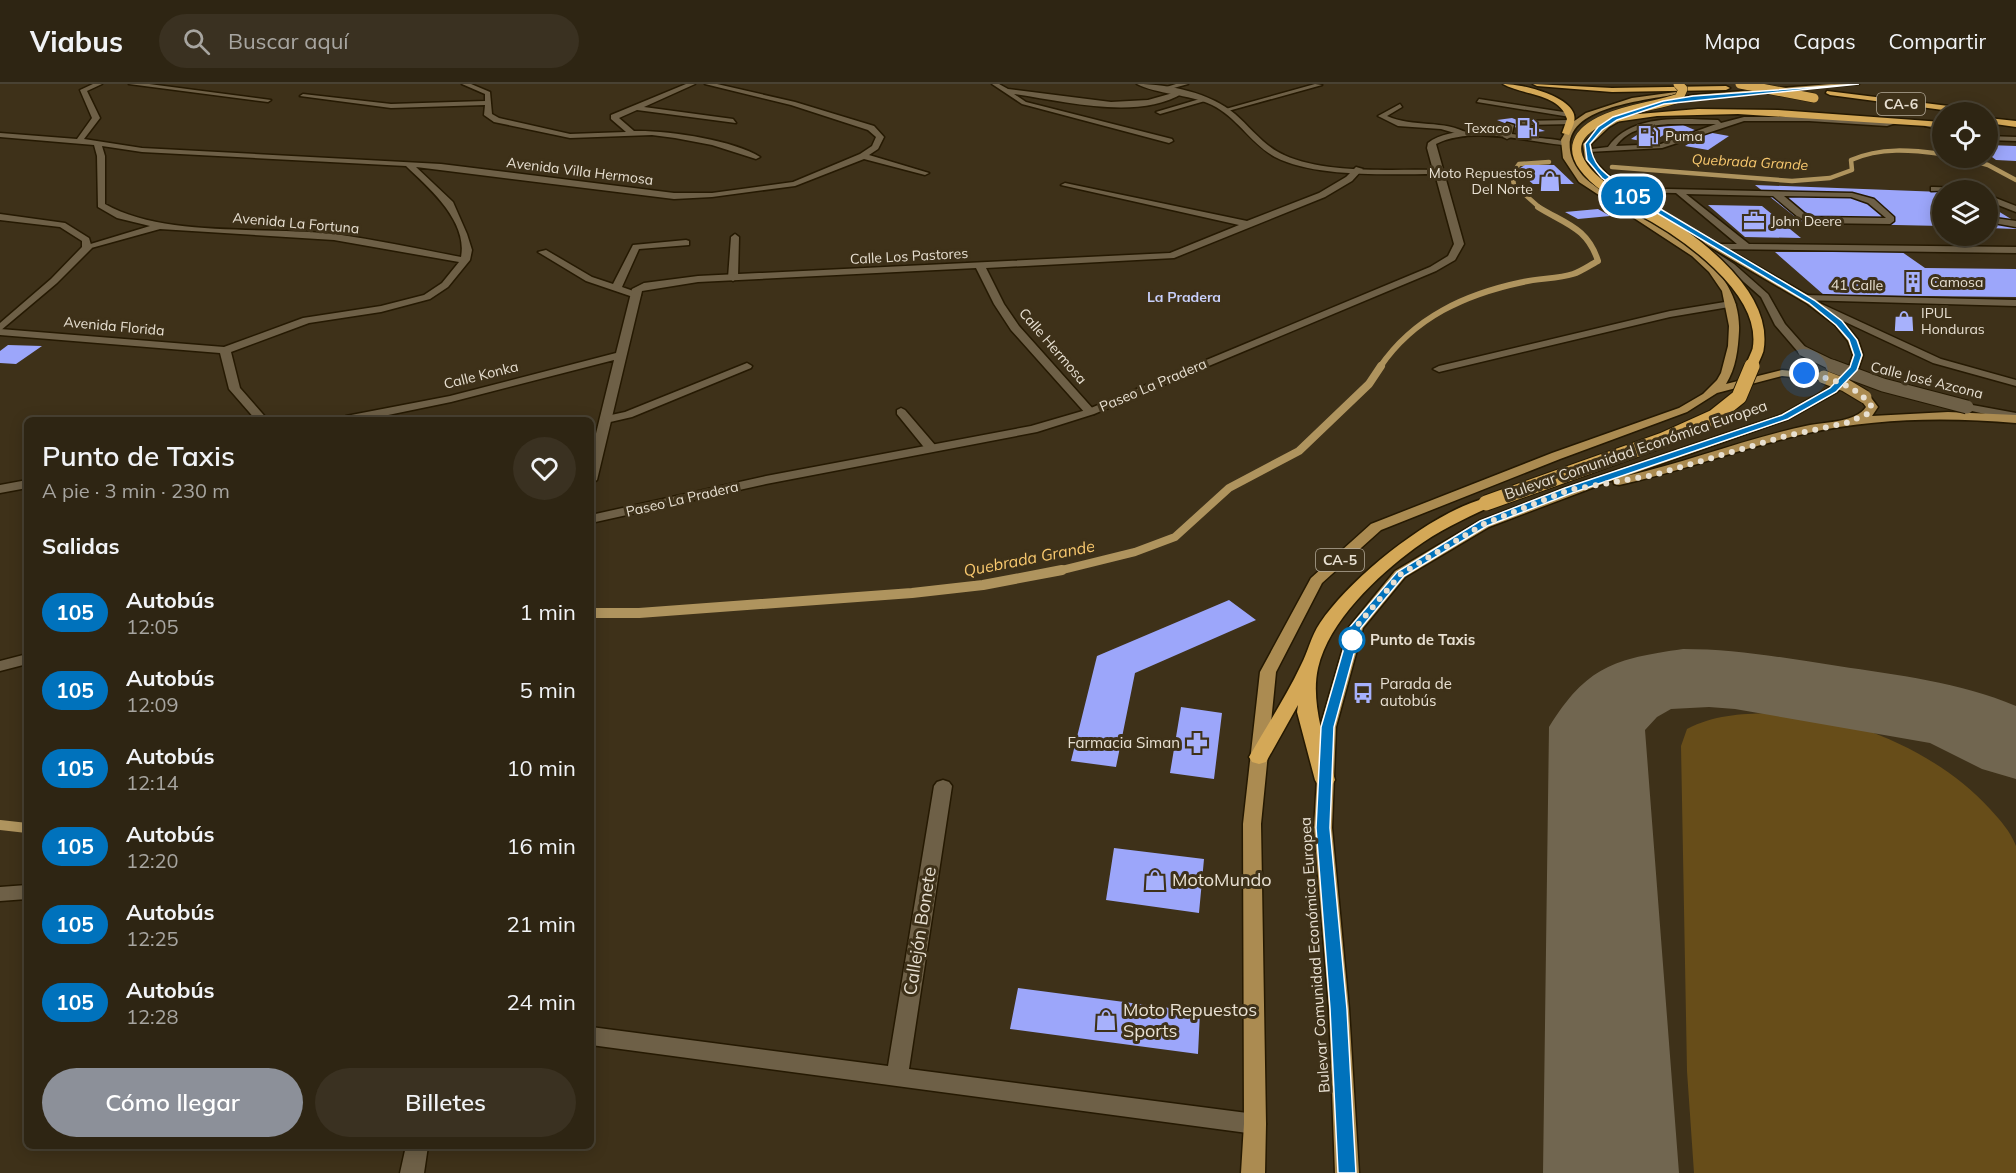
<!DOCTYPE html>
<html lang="es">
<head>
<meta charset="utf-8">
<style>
	body { margin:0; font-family:Mulish,sans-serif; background:#3a3121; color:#f1f3f6; height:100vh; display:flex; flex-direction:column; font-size:22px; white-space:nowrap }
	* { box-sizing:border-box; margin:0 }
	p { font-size:20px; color:#a7a5a0 }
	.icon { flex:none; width:33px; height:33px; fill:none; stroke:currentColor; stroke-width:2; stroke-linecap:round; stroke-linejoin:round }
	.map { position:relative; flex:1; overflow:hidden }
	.side { position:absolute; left:24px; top:333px; width:570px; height:732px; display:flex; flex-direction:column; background:#2e2513; border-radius:9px; box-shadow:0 3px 15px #0003,0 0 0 2px #494233 }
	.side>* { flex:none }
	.badge { padding:0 12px; border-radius:20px; font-size:21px; line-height:39px }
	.tools { position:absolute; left:1932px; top:18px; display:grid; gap:12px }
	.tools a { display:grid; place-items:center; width:66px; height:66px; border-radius:50%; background:#2e2513; box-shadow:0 3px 15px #0003,0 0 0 2px #494233; font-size:30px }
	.you { position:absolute; width:30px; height:30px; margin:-15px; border:4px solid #fff; border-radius:50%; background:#1a73e8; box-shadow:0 0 0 9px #1a73e833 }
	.map>.badge { position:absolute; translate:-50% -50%; box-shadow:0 0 0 3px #fff }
	h2 { padding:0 18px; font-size:22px; line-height:54px }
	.round { display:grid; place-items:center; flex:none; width:63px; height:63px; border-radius:32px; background:#3a3121 }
	.summary { display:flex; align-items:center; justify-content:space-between; height:102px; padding:0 18px }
	h1 { font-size:28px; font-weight:600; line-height:45px }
	.cta { display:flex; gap:12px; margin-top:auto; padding:12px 18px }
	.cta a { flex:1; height:69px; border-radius:36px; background:#8c9099; color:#fff; font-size:24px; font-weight:600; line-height:69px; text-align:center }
	.cta a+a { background:#3a3121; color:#f1f3f6 }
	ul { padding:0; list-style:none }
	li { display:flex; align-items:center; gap:18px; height:78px; padding:0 18px }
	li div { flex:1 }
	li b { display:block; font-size:22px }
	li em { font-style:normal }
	li .badge { min-width:66px; font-weight:700; text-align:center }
	header { display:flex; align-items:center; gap:36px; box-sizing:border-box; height:84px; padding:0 30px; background:#2e2513; border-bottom:2px solid #494233 }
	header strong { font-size:28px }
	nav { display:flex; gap:33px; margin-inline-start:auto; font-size:21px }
	.search { width:420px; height:54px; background:#3a3121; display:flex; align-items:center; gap:15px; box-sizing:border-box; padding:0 21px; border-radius:33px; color:#a7a5a0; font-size:22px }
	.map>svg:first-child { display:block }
</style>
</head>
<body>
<header>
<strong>Viabus</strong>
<div class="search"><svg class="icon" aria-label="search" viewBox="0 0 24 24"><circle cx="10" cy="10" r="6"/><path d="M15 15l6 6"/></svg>Buscar aquí</div>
<nav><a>Mapa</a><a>Capas</a><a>Compartir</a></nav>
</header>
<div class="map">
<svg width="2016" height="1089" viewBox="0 0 2016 1089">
	<rect width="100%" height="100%" fill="#3e3119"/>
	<path fill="#674d19" d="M1766 623C1847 632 1934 664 1990 725 2001 737 2010 747 2016 762V1089H1694L1687 987 1681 662 1687 645C1714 631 1739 630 1769 629Z"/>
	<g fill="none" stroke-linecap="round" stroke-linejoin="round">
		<path stroke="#af945e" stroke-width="4.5" d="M1963 74 1988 81 2016 96
			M1612 83 1792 97 1830 94 1852 86 1851 76C1881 63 1911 66 1942 70
			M1540 124 1514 101 1512 90 1519 80 1549 78"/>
		<path stroke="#af945e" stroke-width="6" d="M1380 283C1414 233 1466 210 1523 198 1539 194 1558 195 1573 190 1582 187 1590 181 1598 177 1587 143 1565 140 1538 123"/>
		<path stroke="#af945e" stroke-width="8" d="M1054 488 1135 468 1175 453 1229 404 1299 367 1369 300 1381 282"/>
		<path stroke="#af945e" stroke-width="10" d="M591 529H639L912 509 983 501 1062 486
			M0 741 27 744"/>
		<path fill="#716650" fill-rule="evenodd" d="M1683 565C1735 565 1786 574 1838 582 1897 591 1960 598 2016 622V695L1982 685 1930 659 1735 625 1709 623 1671 625 1657 633 1645 646 1679 1089H1543L1549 643C1587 582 1614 575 1683 565Z"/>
	</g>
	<path fill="#9ca6fa" d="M1512 34 1545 47 1530 49 1497 36Z
		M1683 41 1697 47 1665 50 1651 59 1631 55 1647 44Z
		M1707 48 1729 52 1708 66 1685 62Z
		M1988 61 2016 62V77L1996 76 1988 70Z
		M1525 81H1554L1574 100H1533L1517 86Z
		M1755 101 1942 108V142L1803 139Z
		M1708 121 1762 122 1801 154 1745 153Z
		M1988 121 2016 138V145L1988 144Z
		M1598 125 1610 132 1578 135 1565 128Z
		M1775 168H1902L1925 184 2016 185V213L1824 211Z
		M8 261 42 262 16 280 0 279V267Z
		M1229 516 1256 536 1135 589 1116 683 1071 677 1097 572Z
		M1181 623 1222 629 1214 695 1170 689Z
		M1114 764 1204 775 1199 829 1106 816Z
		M1018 904 1200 928 1198 970 1010 945Z"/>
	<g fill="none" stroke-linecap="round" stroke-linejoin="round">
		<defs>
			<path id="lane" d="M1176 0H1188L1163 7 1160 5Z
				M1315 0 1322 1 1228 27 1222 26Z
				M1203 14 1205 17 1160 30 1156 28Z
				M1479 15 1570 29 1574 31 1570 33 1477 18Z
				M1400 20 1402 23 1387 32C1413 44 1444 35 1469 50L1465 52 1441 45 1398 42 1378 32Z
				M1744 33H1809L1887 38 1895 36 1899 38 1887 42 1809 37H1744L1662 64 1588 68 1584 66 1608 63C1632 29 1681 35 1718 36L1721 39ZM1668 40H1716L1661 60 1616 62C1628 45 1648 42 1668 40Z
				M1570 36 1573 40 1524 41 1520 39 1524 37Z
				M1928 38 1942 42V46L1925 42Z
				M1507 39 1514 41 1511 53 1507 55 1503 53Z
				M1988 52 2016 53V57L1988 56Z
				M1934 103 1961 104 1965 106 1931 107V103Z
				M1623 104 1852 109 1874 115 1894 133V137L1890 140 1812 139 1798 133 1773 112 1686 110 1749 160 2016 163V169L1716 165 1713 164V160H1737L1676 109 1620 108V104ZM1784 112 1851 113 1868 119 1886 134 1813 133 1804 129Z
				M1988 111 2016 122V128L1988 117Z
				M1988 133 2016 137V143L1988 138Z
				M735 150 739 153 738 194 733 197 728 194 731 153Z
				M686 156 689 157V161L639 165 622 203 639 209 641 211 636 214 586 197 538 168 546 166 592 193 613 200 633 161Z
				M747 279 752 282 751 284 632 333 606 339 600 335 602 333 625 328Z
				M901 324 905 326 935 361V367H927L897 330V326Z"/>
			<path id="street" d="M93 0H102L87 7 100 34 84 55 142 64 441 80 674 109H712L793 98 860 70 872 62 876 53 868 46 791 21 705 0H717L795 18 874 42 884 53 878 65 869 71 929 89 925 91 864 75 795 102 712 113 674 115 416 83 453 118 467 150 472 166 470 176 448 203 430 215 381 228 309 239 231 268 240 304 268 336H256L229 305 220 269 0 251V245L224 263 303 234 381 222 424 211 442 199 459 178 334 156 160 145 84 166V162L150 142 117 134 98 123 97 72 94 61 0 53V49L77 55 92 34 80 6ZM102 62 142 68 406 82C429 104 468 137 461 173 419 165 377 156 335 150 266 142 164 154 105 120V72Z
				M129 0H149L271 16 268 18Z
				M462 0H471L490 8 492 30 499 34 570 50 626 48 611 35V31L686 0H695L644 23 733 35 736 39 637 26 619 34 634 47C666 46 734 56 760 73L756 75 712 61 675 54 652 51 570 54 494 38 484 31 485 21 391 24 300 12 303 10 391 20 485 17V10Z
				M992 0H999L1008 5 1111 18 1148 16 1180 7 1183 9C1139 37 1063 17 1014 10L1026 18 1172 55 1173 57 1169 59 1022 20Z
				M1356 83 1363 85 1352 97 1325 113 1174 174 986 184 1004 220 1019 242 1094 326V330H1086L1011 246 994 220 976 184 698 198 642 207 597 396 591 400V370L614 276 451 318 364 336H340L346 332 450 312 616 269 632 205 644 199 698 192 1170 169 1239 141 1061 101 1065 99 1247 137 1319 109 1346 93Z
				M1805 211 2016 216V222L1801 216 1800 214Z
				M1731 217 1736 220 1735 222 1670 233 1439 288 1433 285 1439 282 1670 227Z
				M27 396V404L0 409V401Z
				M943 696 949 698 952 702 909 985 1255 1030 1263 1033 1266 1040 1263 1047 1255 1050 591 961V943L888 982 934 702 937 698Z
				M27 801V815L0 817V803Z
				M406 1062H428L424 1089H400Z"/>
			<path id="secondary" d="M1137 0C1169 0 1211 9 1235 30 1251 44 1265 63 1284 71 1326 90 1388 85 1433 86L1427 64 1428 59C1454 39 1509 50 1539 54 1548 55 1560 55 1567 59L1563 61C1524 57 1473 42 1436 60L1464 160 1455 176 1436 187 1094 330 1037 348 766 400 591 439V431L766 392 1031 342 1086 326 1430 183 1448 172 1454 160 1435 90C1390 90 1315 94 1275 73 1251 60 1237 33 1212 21 1189 10 1155 10 1137 0Z
				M0 130 65 139 89 154 92 164 57 199 0 247V239L51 195 82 163V157L60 143 0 136Z
				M1700 162H1706L1734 180 1768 210 1785 240 1807 265V269H1799L1775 241 1761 213 1728 184 1700 166Z
				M1813 216 1941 275 2016 296V302L1933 279 1809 221 1808 219Z
				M1967 320 2016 329V337L1963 325 1961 323Z
				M27 570V580L0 587V577Z"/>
			<path id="primary" d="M1831 0H1859L1693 15 1663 20 1660 18 1693 11Z
				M1676 8V10C1646 17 1564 22 1570 66 1571 76 1578 87 1585 94 1592 101 1603 106 1611 112 1661 144 1742 178 1739 247 1738 265 1736 284 1726 300L1782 286 1824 290 1830 293 1824 296 1782 292 1717 309 1687 328 1560 375 1381 446 1322 499 1276 588 1261 740 1266 1040 1265 1089H1241L1244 1040 1243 740 1260 588 1311 494 1371 440 1552 369 1679 324 1703 310 1717 296 1721 289 1728 262 1729 242 1722 207 1709 188 1692 172 1579 98 1563 74 1561 56 1570 40 1586 29 1632 14Z
				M1627 28 1633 29 1609 43 1591 60 1593 75 1607 90 1648 119 1816 216 1843 237 1858 256 1863 271 1858 286 1837 308 1789 335 1626 392C1688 378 1748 354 1810 341 1827 338 1856 338 1866 323L1859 313 1865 310 1869 311 1878 323 1872 332 1948 328 2016 331V339C1946 333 1876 334 1808 349 1744 363 1683 387 1619 401L1614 400 1613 396 1489 443 1405 493 1363 544 1336 643 1332 744 1349 925 1359 1089H1335L1329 925 1314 744 1320 643 1349 543 1395 487 1479 437 1564 404 1781 331 1829 304 1849 283 1853 271 1848 257 1835 241 1808 220 1642 123 1601 94 1585 75 1583 60 1604 40Z"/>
			<path id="highway" d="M1503 0C1521 0 1564 10 1573 28 1577 36 1572 44 1569 51L1562 49 1567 35C1560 9 1521 11 1503 0Z
				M1533 0 1612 4 1726 2 1730 4 1726 6 1612 8 1537 2Z
				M1827 7 1973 25 1977 28H1958L1830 11 1826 9Z
				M1698 25 1778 26 1942 38V43L1738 30 1657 32 1615 38 1611 35 1615 32Z
				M1988 34 2016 37V43L1988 39Z
				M1486 414 1494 419 1492 422C1466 434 1438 447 1415 464 1377 492 1329 537 1318 584 1310 619 1326 662 1335 696L1332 701 1325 703 1318 701 1315 696 1297 628 1298 621 1266 678 1259 680 1252 678 1249 673C1266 643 1286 613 1301 581 1308 568 1311 552 1320 539 1351 493 1432 428 1486 414Z"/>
		</defs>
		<use href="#lane" stroke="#251902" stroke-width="3"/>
		<use href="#street" stroke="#251902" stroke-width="3"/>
		<use href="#secondary" stroke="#251902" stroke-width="3"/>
		<use href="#primary" stroke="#251902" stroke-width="3"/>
		<use href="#highway" stroke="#251902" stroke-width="3"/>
		<use href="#lane" fill="#6e6047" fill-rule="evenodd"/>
		<use href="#street" fill="#6e6047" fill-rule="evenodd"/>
		<use href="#secondary" fill="#6e6047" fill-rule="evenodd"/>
		<use href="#primary" fill="#ab8b51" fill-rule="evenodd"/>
		<use href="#highway" fill="#d4a857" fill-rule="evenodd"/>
		<defs>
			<path id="secondary-bridge-far1" d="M1803 267 1836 283"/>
			<path id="secondary-bridge" d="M1832 282 1883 301 1967 323"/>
			<path id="primary-bridge" d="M1824 293 1845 301 1865 313"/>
			<path id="highway-bridge-far2" d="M1740 0 1814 14
				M1639 124C1603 106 1538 63 1607 34 1630 24 1656 22 1679 14L1683 5 1678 0"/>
			<path id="highway-bridge-far1" d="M1636 123C1681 146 1769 205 1758 266 1756 272 1753 277 1751 283"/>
			<path id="highway-bridge" d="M1486 419 1663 356 1714 333 1739 313 1752 282"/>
		</defs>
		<use href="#secondary-bridge-far1" stroke="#251902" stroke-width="12" stroke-linecap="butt"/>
		<use href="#secondary-bridge" stroke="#251902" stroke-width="15" stroke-linecap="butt"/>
		<use href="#primary-bridge" stroke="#251902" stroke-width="15" stroke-linecap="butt"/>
		<use href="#highway-bridge-far2" stroke="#251902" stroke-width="10" stroke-linecap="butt"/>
		<use href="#highway-bridge-far1" stroke="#251902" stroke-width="14" stroke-linecap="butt"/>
		<use href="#highway-bridge" stroke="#251902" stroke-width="17" stroke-linecap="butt"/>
		<use href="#secondary-bridge-far1" stroke="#6e6047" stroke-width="10"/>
		<use href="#secondary-bridge" stroke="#6e6047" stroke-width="13"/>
		<use href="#primary-bridge" stroke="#ab8b51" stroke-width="13"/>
		<use href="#highway-bridge-far2" stroke="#d4a857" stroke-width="9"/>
		<use href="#highway-bridge-far1" stroke="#d4a857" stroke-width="11"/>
		<use href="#highway-bridge" stroke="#d4a857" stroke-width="15"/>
	</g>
	<path fill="#0072bc" stroke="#fff" stroke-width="1.5" d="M1859 0 1664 20 1617 36 1602 46 1590 60C1593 84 1606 90 1625 104L1814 216 1842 237 1857 256 1862 271 1857 286 1836 308 1788 335 1572 409 1487 442 1404 492 1361 544 1334 643 1330 744 1347 925 1356 1089H1338L1330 925 1316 744 1321 643 1350 543 1397 488 1480 437 1565 404 1782 331 1830 304 1850 283 1854 271 1849 256 1836 241 1809 219 1620 107 1602 94 1587 76 1585 60 1598 43 1613 33 1663 17 1693 12Z"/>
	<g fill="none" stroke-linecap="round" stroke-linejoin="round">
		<path stroke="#e8e0d2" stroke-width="6" stroke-dasharray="0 10.8" d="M1352 556 1350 563 1356 543 1401 490 1484 440 1569 406 1654 391 1786 352 1846 339 1867 330 1872 323C1857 301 1829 294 1804 289"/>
	</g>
	<defs>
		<symbol id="fuel-bare" viewBox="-9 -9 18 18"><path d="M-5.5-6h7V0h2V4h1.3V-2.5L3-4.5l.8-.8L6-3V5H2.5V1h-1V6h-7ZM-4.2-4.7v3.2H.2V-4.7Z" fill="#a7b1fc" stroke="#3e3119" stroke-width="2.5" paint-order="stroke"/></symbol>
		<symbol id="shop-bare" viewBox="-9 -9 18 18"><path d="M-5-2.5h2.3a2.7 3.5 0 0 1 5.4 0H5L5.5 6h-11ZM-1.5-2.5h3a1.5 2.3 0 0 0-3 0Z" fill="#a7b1fc" stroke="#3e3119" stroke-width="2.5" paint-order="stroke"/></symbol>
		<symbol id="office-bare" viewBox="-9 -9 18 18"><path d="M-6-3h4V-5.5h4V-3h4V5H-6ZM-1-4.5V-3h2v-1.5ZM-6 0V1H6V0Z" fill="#a7b1fc" stroke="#3e3119" stroke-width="2.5" paint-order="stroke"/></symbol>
		<symbol id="building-bare" viewBox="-9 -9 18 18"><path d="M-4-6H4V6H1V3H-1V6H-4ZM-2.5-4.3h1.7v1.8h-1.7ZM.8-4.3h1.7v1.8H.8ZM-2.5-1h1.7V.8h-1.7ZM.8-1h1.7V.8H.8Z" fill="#a7b1fc" stroke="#3e3119" stroke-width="2.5" paint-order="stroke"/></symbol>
		<symbol id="bus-bare" viewBox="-9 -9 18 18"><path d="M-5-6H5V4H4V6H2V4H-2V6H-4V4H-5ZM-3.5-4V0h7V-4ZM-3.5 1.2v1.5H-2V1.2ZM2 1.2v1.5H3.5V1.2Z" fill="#a7b1fc" stroke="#3e3119" stroke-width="2.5" paint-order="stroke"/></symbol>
		<symbol id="pharmacy-bare" viewBox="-9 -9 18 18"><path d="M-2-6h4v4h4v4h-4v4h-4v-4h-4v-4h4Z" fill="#a7b1fc" stroke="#3e3119" stroke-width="2.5" paint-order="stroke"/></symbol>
	</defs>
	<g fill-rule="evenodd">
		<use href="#fuel-bare" x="1512" y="29" width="30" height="30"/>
		<use href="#fuel-bare" x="1633" y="37" width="30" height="30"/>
		<use href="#shop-bare" x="1535" y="82" width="30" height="30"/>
		<use href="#office-bare" x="1739" y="122" width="30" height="30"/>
		<use href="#building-bare" x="1898" y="183" width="30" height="30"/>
		<use href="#shop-bare" x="1889" y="222" width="30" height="30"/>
		<use href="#bus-bare" x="1348" y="594" width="30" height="30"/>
		<use href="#pharmacy-bare" x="1182" y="644" width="30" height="30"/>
		<use href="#shop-bare" x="1140" y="781" width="30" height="30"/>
		<use href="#shop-bare" x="1091" y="921" width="30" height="30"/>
	</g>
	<circle fill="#fff" stroke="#0072bc" stroke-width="3" cx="1352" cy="556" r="12"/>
	<g text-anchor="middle" stroke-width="6" stroke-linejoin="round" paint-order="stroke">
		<g fill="#3e3119" stroke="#b5ac9a" stroke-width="1.5">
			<rect x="1877" y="9" width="48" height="22" rx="4.5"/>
			<rect x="1316" y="465" width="48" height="22" rx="4.5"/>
		</g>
		<g font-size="14" font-weight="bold" fill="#e8e0d2">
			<text x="1901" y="25">CA-6</text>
			<text x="1340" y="481">CA-5</text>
		</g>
		<g font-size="14" fill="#e8e0d2" stroke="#3e3119" text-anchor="start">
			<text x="1510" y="49" text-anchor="end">Texaco</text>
			<text x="1665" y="57">Puma</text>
			<text x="1533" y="94" text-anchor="end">Moto Repuestos<tspan x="1533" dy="16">Del Norte</tspan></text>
			<text x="1771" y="142">John Deere</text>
			<text x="1930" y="203">Camosa</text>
			<text x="1921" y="234">IPUL<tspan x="1921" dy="16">Honduras</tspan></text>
		</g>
		<g font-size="14" font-style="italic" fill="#f9c96f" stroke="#3e3119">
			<text transform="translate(1750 78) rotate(3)" y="5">Quebrada Grande</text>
		</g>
		<g font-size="14" fill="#e8e0d2" stroke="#3e3119">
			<text transform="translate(580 87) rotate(7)" y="5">Avenida Villa Hermosa</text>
			<text transform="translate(296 139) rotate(5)" y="5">Avenida La Fortuna</text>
			<text transform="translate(909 172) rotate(-3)" y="5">Calle Los Pastores</text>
			<text transform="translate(1857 201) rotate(1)" y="5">41 Calle</text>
			<text transform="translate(114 242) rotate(5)" y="5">Avenida Florida</text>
			<text transform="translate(1053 262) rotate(49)" y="5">Calle Hermosa</text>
			<text transform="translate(481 291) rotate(-14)" y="5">Calle Konka</text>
			<text transform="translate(1927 296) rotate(14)" y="5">Calle José Azcona</text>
			<text transform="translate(1153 301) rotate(-23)" y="5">Paseo La Pradera</text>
			<text transform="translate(682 415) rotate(-13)" y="5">Paseo La Pradera</text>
		</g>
		<g font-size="14" font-weight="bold" fill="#c8cffa" stroke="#3e3119">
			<text x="1184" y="218">La Pradera</text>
		</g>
		<g font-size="15" fill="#e8e0d2" stroke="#3e3119">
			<text transform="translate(1636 366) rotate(-19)" y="5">Bulevar Comunidad Económica Europea</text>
			<text transform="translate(1315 871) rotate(-94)" y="5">Bulevar Comunidad Económica Europea</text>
		</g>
		<g font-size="15" font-weight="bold" fill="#e8e0d2" stroke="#3e3119" text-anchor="start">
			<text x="1370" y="561">Punto de Taxis</text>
		</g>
		<g font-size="15" fill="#e8e0d2" stroke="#3e3119" text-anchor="start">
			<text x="1380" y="605">Parada de<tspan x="1380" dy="17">autobús</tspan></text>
			<text x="1180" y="664" text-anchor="end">Farmacia Siman</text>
		</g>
		<g font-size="16" font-style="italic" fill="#f9c96f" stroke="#3e3119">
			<text transform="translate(1029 474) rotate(-11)" y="6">Quebrada Grande</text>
		</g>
		<g font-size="18" fill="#e8e0d2" stroke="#3e3119" text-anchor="start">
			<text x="1172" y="802">MotoMundo</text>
			<text x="1123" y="932">Moto Repuestos<tspan x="1123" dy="21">Sports</tspan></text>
		</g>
		<g font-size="18" fill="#e8e0d2" stroke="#3e3119">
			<text transform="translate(920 847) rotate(-81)" y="6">Callejón Bonete</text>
		</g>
	</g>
</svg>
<div class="tools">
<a><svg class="icon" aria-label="locate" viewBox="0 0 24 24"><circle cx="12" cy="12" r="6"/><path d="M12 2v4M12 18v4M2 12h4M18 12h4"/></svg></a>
<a><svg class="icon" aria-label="layers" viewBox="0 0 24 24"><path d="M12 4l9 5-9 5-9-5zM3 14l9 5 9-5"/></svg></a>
</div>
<div class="you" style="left:1804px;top:289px"></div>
<b class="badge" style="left:1632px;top:112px;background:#0072bc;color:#fff">105</b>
<section class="side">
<div class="summary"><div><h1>Punto de Taxis</h1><p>A pie · 3 min · 230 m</p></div><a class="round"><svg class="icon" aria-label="heart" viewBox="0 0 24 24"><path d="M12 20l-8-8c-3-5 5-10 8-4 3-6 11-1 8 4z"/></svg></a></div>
<h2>Salidas</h2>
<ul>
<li><span class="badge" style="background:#0072bc;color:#fff">105</span><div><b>Autobús</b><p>12:05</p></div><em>1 min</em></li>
<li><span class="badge" style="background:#0072bc;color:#fff">105</span><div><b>Autobús</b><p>12:09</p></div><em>5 min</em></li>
<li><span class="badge" style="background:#0072bc;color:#fff">105</span><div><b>Autobús</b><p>12:14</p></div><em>10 min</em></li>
<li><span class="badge" style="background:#0072bc;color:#fff">105</span><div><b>Autobús</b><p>12:20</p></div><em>16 min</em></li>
<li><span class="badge" style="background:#0072bc;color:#fff">105</span><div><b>Autobús</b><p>12:25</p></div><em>21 min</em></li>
<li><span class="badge" style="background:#0072bc;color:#fff">105</span><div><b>Autobús</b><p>12:28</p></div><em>24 min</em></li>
</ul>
<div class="cta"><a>Cómo llegar</a><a>Billetes</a></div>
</section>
</div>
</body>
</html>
